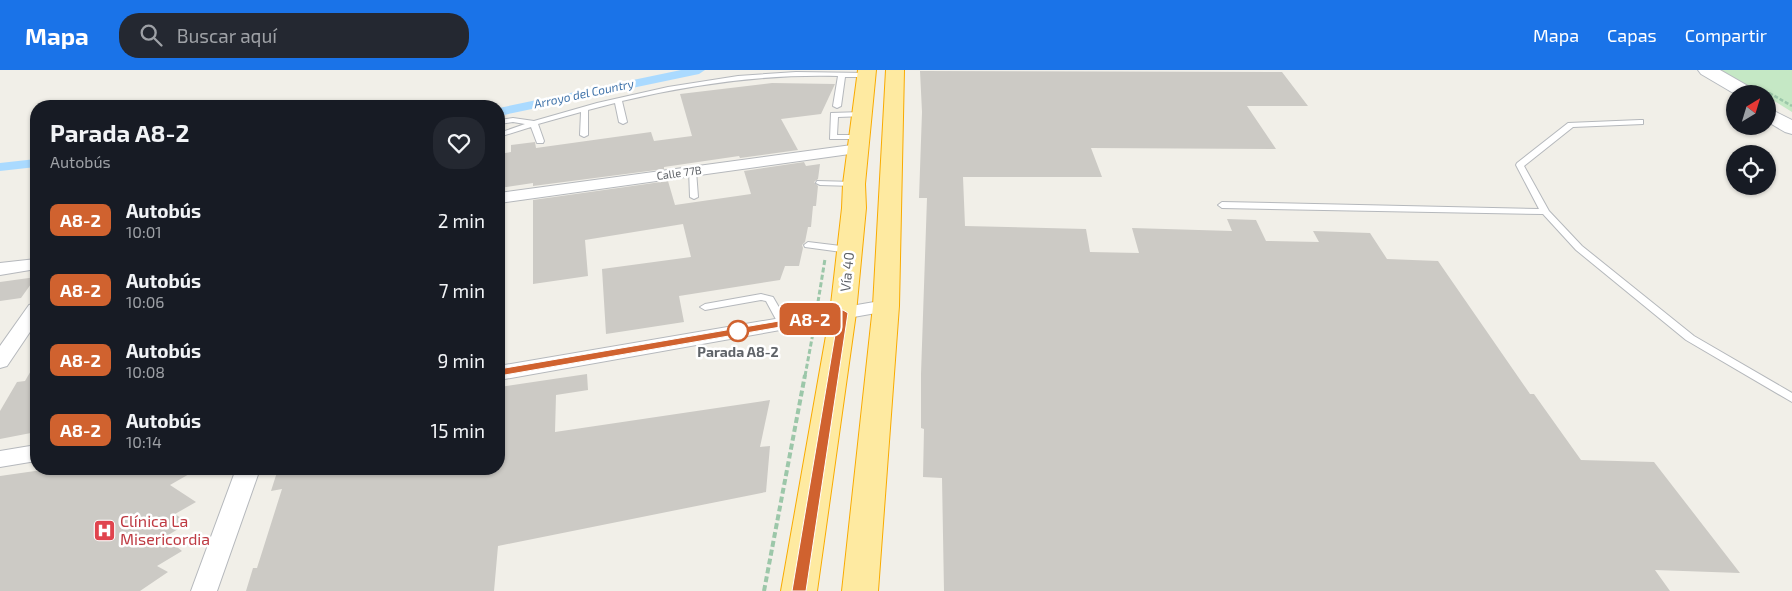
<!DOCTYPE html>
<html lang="es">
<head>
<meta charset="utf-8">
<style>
	body { margin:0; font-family:"Exo 2",sans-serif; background:#242831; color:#f1f3f6; height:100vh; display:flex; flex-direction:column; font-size:19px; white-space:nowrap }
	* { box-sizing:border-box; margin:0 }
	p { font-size:16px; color:#9ea1a6 }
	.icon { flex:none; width:28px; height:28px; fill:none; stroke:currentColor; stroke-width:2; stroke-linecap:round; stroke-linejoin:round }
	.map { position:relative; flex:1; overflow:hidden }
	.details { position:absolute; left:30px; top:30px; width:475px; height:375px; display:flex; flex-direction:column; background:#171b24; border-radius:20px; box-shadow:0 1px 4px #0004 }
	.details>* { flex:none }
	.badge { padding:0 10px; border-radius:8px; font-size:18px; line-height:32px }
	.needle { width:32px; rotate:38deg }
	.controls { position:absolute; left:1726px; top:15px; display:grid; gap:10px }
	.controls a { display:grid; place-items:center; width:50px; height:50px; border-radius:50%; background:#171b24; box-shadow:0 1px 4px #0004; font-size:25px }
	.map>.badge { position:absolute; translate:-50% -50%; box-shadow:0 0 0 2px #fff }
	.round { display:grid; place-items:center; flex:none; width:52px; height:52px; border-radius:20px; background:#242831 }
	.headline { display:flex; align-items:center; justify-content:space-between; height:85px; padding:0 20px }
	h1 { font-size:24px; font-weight:700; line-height:38px }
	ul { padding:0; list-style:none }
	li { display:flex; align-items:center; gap:15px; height:70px; padding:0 20px }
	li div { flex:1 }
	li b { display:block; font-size:19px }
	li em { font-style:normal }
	li .badge { min-width:55px; font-weight:700; text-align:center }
	header { display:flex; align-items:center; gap:30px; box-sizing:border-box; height:70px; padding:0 25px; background:#1a73e8; color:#fff }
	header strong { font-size:24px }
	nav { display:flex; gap:28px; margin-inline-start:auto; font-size:18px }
	.search { width:350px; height:45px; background:#242831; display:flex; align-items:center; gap:12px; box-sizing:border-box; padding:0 18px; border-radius:20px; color:#9ea1a6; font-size:19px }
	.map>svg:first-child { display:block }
</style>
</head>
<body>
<header>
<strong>Mapa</strong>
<div class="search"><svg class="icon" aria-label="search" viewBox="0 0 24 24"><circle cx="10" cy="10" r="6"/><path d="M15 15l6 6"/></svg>Buscar aquí</div>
<nav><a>Mapa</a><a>Capas</a><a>Compartir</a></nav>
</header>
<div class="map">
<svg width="1792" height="521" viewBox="0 0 1792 521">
	<rect width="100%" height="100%" fill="#f1efe8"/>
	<path fill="#c5e8c5" d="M1721 0H1792V42L1768 27V24H1761Z"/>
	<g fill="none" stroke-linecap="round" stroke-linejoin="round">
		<path fill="#aadaff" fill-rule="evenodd" d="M681 0H705L699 4 499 46V38Z
			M36 89V97L0 101V93Z"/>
	</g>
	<path fill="#cccac5" d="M920 1 1282 2 1308 36H1247L1276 79 1091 78 1102 107H963L965 156 1086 159 1090 182 1139 183 1132 158 1232 161 1227 149 1256 150 1266 171 1319 172 1313 161 1370 163 1387 189 1438 191 1530 324H1534L1581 390 1654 392 1740 503 1655 500 1670 521H944L942 408 923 407 924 359 921 358V304L927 128H919L922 42Z
		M772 13 835 14 821 44 781 49 798 80 740 88 739 86 664 97V99L533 116V113L499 118V84L511 82V75L535 72 536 78 651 62 654 71 692 66 680 24Z
		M804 92 806 96 820 94 818 109 814 112 818 116 816 136H813L811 157H808L805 172 802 175 803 178 799 196H785L780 210 679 226 684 252 606 264 602 199 691 187 683 154 585 170 588 206 533 214V130L668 111 675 135 751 124 744 101Z
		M36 207 21 228 0 231V212Z
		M36 292V362L0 369V341L17 312 25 311Z
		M587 304 588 320 556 325 555 362 770 330 760 377 770 376 766 422 498 476 494 521H246L253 498H257L282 419 271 421 278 399H499V317Z
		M49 399H198L170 415 196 432 175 444 188 453 165 467 182 481 157 496 168 502 140 521H0V406Z"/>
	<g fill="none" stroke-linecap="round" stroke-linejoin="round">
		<defs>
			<path id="service" d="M796 2 867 3 870 5 867 7H845L841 36 837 38 833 36 838 6C765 4 693 14 622 31L627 52 623 54 619 52 615 33 588 40V65L584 67 580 65 581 42 538 54 544 71 543 73H537L531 57 499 67V63L525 54 513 52 499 54V50L513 48 534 51 597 33 668 17 738 6Z
				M862 42H865V46L838 47 837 65H861L865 67 864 69H830L831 43Z
				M1640 50H1643V54L1573 57 1524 96 1549 141 1582 176 1694 266 1792 323V332L1686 270 1576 180 1543 144 1222 138 1218 135 1222 132 1539 139 1516 95 1517 93 1568 53Z
				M689 99H692L696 101 698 127 694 129 690 127Z
				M817 111 854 112 858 114 854 116 820 115 816 113Z
				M808 172 849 177 853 180 849 183 805 177 804 175Z
				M761 224 773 227 788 253 787 255H779L766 231 761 230 705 240 700 237 705 234Z"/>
			<path id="minor" d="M859 74 864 76 867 79 864 82 499 133V123Z
				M36 189V199L0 205V193Z
				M886 230 893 232 896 236 893 240 499 310V296Z
				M36 233V253L7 296 0 298V276L29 235Z
				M36 375V391L0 397V381Z
				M236 399H260L217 521H191Z"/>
			<path id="secondary" d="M1698 0H1720L1755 20 1757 24H1735L1701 4Z
				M1768 38 1792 50V64L1785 62 1768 52Z"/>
			<path id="trunk" d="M858 0H876L865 114 866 138 856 243 817 521H781L830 243 842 138 843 114Z
				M886 0H904L899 236 878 521H842L873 236Z"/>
		</defs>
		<use href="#service" stroke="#b5b8bc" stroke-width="2"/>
		<use href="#minor" stroke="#b5b8bc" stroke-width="2"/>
		<use href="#secondary" stroke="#b6babf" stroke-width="2"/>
		<use href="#trunk" stroke="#f9ab00" stroke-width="2"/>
		<path stroke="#9cc7a9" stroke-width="2.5" stroke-dasharray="4 2" stroke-linecap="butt" d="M1764 20 1792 36"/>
		<path stroke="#9cc7a9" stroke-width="3" stroke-dasharray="5 2.5" stroke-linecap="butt" d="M818 232 825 189
			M805 306 813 263"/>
		<path stroke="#9cc7a9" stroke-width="4" stroke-dasharray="6 3" stroke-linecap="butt" d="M764 521 805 305"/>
		<use href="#service" fill="#fff" fill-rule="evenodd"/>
		<use href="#minor" fill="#fff" fill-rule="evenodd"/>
		<use href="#secondary" fill="#fff" fill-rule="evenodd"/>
		<use href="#trunk" fill="#feeaa1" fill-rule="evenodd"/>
	</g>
	<path fill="#d0622f" stroke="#fff" d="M843 240 848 243 806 521H792L838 247 499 306 494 303 499 299Z"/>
	<defs>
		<symbol id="hospital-square" viewBox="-11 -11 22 22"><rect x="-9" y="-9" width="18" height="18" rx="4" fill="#e0444e" stroke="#fff"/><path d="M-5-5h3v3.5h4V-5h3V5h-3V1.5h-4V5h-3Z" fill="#fff"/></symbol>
	</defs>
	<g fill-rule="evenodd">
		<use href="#hospital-square" x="92" y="448" width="25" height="25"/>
	</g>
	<circle fill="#fff" stroke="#d0622f" stroke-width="2.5" cx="738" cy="261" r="10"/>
	<g text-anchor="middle" stroke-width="5" stroke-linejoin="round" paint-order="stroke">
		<g font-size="11" fill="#5f6368" stroke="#fff">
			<text transform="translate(679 103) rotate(-8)" y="4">Calle 77B</text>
		</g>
		<g font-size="12" font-style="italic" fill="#4174aa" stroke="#fff">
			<text transform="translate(584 24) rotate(-12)" y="4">Arroyo del Country</text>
		</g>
		<g font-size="14" fill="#5f6368" stroke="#fff">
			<text transform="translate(847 202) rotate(-84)" y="5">Vía 40</text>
		</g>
		<g font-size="14" font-weight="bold" fill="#5f6368" stroke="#fff">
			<text x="738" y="287">Parada A8-2</text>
		</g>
		<g font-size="16" fill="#be3a42" stroke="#fff" text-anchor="start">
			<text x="120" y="457">Clínica La<tspan x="120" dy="18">Misericordia</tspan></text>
		</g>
	</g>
</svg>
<div class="controls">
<a><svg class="needle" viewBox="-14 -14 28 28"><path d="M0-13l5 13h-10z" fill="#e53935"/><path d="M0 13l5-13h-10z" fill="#9ea1a6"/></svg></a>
<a><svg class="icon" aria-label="locate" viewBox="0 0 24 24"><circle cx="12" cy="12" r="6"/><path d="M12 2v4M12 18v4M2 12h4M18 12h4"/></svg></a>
</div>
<b class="badge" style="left:810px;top:249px;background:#d0622f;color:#fff">A8-2</b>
<section class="details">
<div class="headline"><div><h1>Parada A8-2</h1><p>Autobús</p></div><a class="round"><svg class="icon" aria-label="heart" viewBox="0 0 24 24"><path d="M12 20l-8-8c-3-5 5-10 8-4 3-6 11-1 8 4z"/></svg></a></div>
<ul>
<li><span class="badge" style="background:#d0622f;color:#fff">A8-2</span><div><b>Autobús</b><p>10:01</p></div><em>2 min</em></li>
<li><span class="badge" style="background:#d0622f;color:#fff">A8-2</span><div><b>Autobús</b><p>10:06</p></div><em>7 min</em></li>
<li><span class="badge" style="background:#d0622f;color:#fff">A8-2</span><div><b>Autobús</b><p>10:08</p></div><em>9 min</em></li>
<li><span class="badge" style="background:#d0622f;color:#fff">A8-2</span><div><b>Autobús</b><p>10:14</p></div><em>15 min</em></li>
</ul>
</section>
</div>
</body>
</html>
